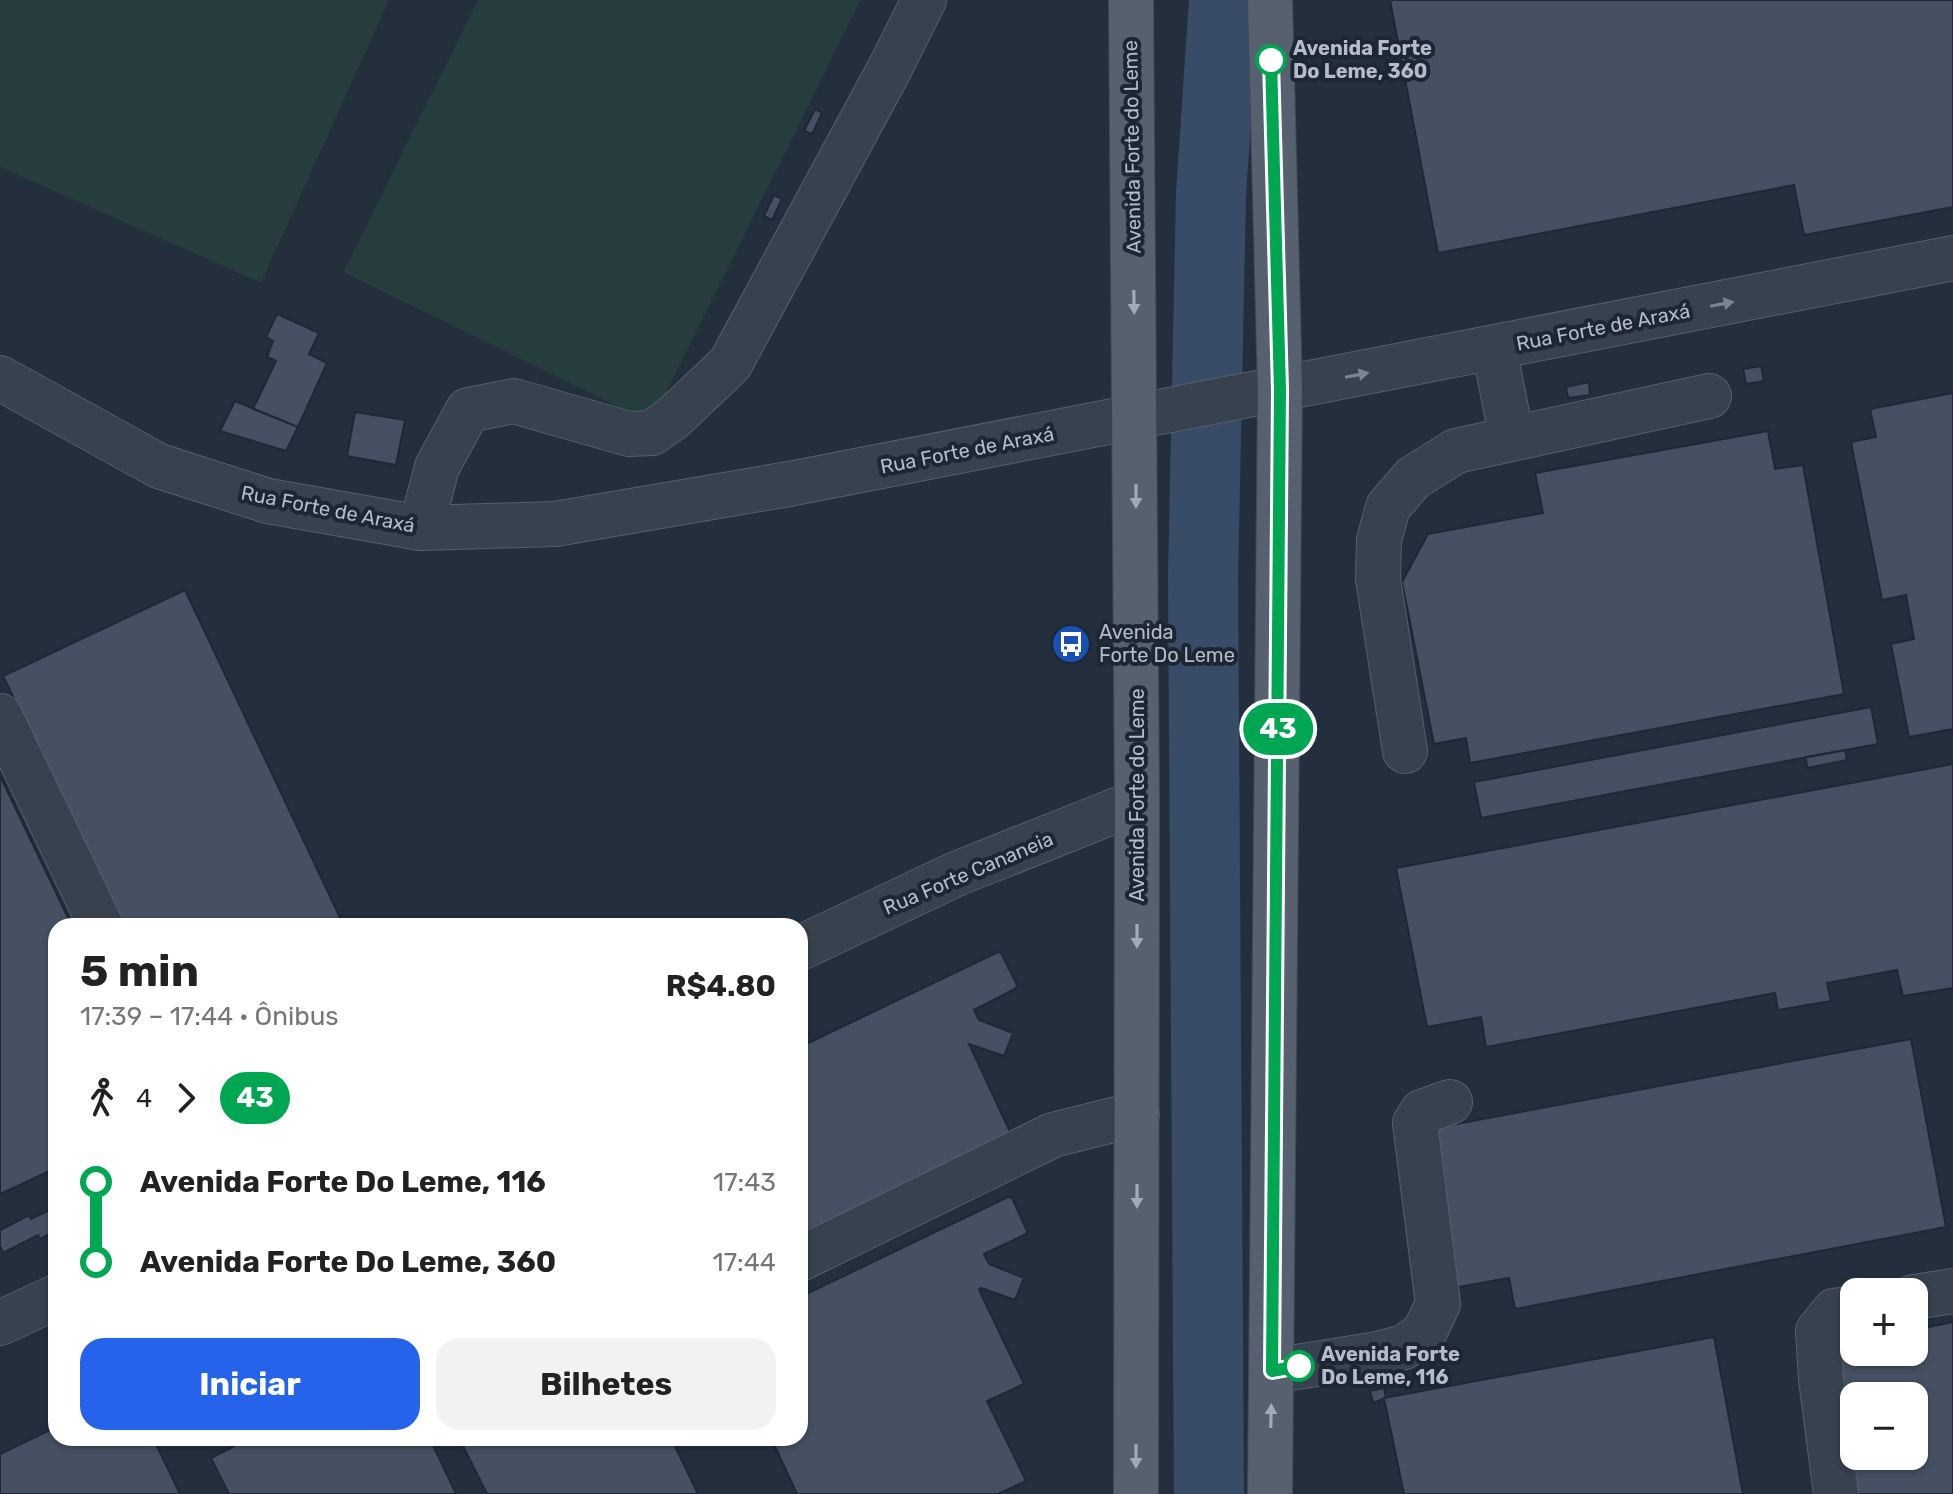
<!DOCTYPE html>
<html lang="pt">
<head>
<meta charset="utf-8">
<style>
	body { margin:0; font-family:Rubik,sans-serif; background:#f2f2f2; color:#222; height:100vh; display:flex; flex-direction:column; font-size:30px; white-space:nowrap }
	* { box-sizing:border-box; margin:0 }
	p { font-size:26px; color:#767676 }
	.icon { flex:none; width:44px; height:44px; fill:none; stroke:currentColor; stroke-width:2; stroke-linecap:round; stroke-linejoin:round }
	.map { position:relative; flex:1; overflow:hidden }
	.drawer { position:absolute; left:48px; top:918px; width:760px; height:528px; display:flex; flex-direction:column; background:#fff; border-radius:24px; box-shadow:0 2px 6px #0004 }
	.drawer>* { flex:none }
	.badge { padding:0 16px; border-radius:26px; font-size:28px; line-height:52px }
	.tools { position:absolute; left:1840px; top:1278px; display:grid; gap:16px }
	.tools a { display:grid; place-items:center; width:88px; height:88px; border-radius:16px; background:#fff; box-shadow:0 2px 6px #0004; font-size:40px }
	.map>.badge { position:absolute; translate:-50% -50%; box-shadow:0 0 0 4px #fff }
	.legs { display:flex; align-items:center; gap:12px; height:88px; padding:0 32px; font-size:26px }
	.legs p { margin-inline-start:auto }
	.headline { display:flex; align-items:center; justify-content:space-between; height:136px; padding:0 32px }
	h1 { font-size:44px; font-weight:700; line-height:60px }
	.button { display:flex; gap:16px; margin-top:auto; padding:16px 32px }
	.button a { flex:1; height:92px; border-radius:24px; background:#2563eb; color:#fff; font-size:32px; font-weight:700; line-height:92px; text-align:center }
	.button a+a { background:#f2f2f2; color:#222 }
	ul { padding:0 32px; list-style:none }
	li { display:flex; align-items:center; gap:28px; height:80px; font-size:30px }
	li i { display:grid; place-items:center; width:12px; height:100%; margin:0 10px; background:currentColor }
	li i::after { content:''; width:20px; height:20px; margin:-10px; border:6px solid; border-radius:50%; background:#fff }
	li p { margin-inline-start:auto }
	li:first-child i { background:linear-gradient(#0000 50%,currentColor 0) }
	li:last-child i { background:linear-gradient(currentColor 50%,#0000 0) }
	.map>svg:first-child { display:block }
</style>
</head>
<body>
<div class="map">
<svg width="1953" height="1494" viewBox="0 0 1953 1494">
	<rect width="100%" height="100%" fill="#242f3e"/>
	<path fill="#263c3f" d="M0 0H389L261 283 0 167Z
		M478 0H861L651 423 343 272Z"/>
	<g fill="none" stroke-linecap="round" stroke-linejoin="round">
		<path stroke="#394c67" stroke-width="70" d="M1209 1494 1203 579 1211 194 1224 0"/>
	</g>
	<path fill="#455162" stroke="#1f2835" stroke-width="2" fill-rule="evenodd" d="M1390 0H1953V207L1804 235 1794 185 1438 253Z
		M815 109 822 113 812 134 804 131Z
		M774 195 782 199 772 220 764 216Z
		M277 314 319 333 309 354 327 363 298 427 253 409 276 361 267 357 273 341 266 337Z
		M1761 366 1764 381 1746 384 1743 369Z
		M1589 382 1590 395 1568 398 1566 387Z
		M1953 393V729L1909 737 1891 644 1914 639 1906 595 1882 600 1851 442 1876 437 1870 409Z
		M235 401 298 427 286 451 220 431Z
		M355 412 405 420 396 465 347 456Z
		M1768 431 1775 469 1803 465 1844 694 1470 763 1466 738 1434 744 1402 582 1428 534 1543 513 1535 473Z
		M185 590 344 926H125L3 676Z
		M1871 707 1878 744 1481 818 1474 782Z
		M1845 750 1847 760 1807 768 1806 757Z
		M1953 764V988L1903 996 1897 970 1827 983 1831 1001 1778 1010 1775 993 1486 1047 1481 1017 1427 1027 1396 868Z
		M0 776 72 926H56V1168L0 1194Z
		M998 952 1001 953 1017 985 1015 989 974 1010 979 1020 1013 1033 1004 1056 969 1044 1012 1136 800 1237V1047Z
		M1911 1039 1946 1227 1515 1309 1509 1278 1453 1288 1424 1130Z
		M1008 1197 1012 1198 1027 1231 1026 1234 984 1254 989 1264 1024 1278 1015 1300 981 1288 979 1290 1024 1384 987 1401 1026 1481 998 1494H797L771 1438H800V1297Z
		M56 1207V1231L40 1239 38 1235 3 1253 0 1246V1230L29 1215 31 1219Z
		M1953 1322V1494H1854L1835 1398 1847 1395 1833 1344 1834 1328 1854 1323V1352H1914V1330ZM1854 1396H1914V1456H1854Z
		M1714 1337 1743 1494H1404L1384 1398Z
		M1384 1388 1386 1398 1373 1403 1370 1391Z
		M56 1427V1438H153L180 1494H0V1454Z
		M250 1438H437L431 1441 456 1494H229L211 1458Z
		M459 1438H671L698 1494H487Z"/>
	<g fill="none" stroke-linecap="round" stroke-linejoin="round">
		<defs>
			<path id="minor" d="M1494 348 1512 439
				M0 378 159 466 268 501 421 528 555 524 789 484 1953 258
				M421 528 437 467 468 410 514 401 629 434 652 433 673 418 730 364 889 70 924 0
				M0 716 101 926
				M1405 751 1378 579 1379 540 1388 507 1413 478 1456 451 1709 396
				M800 948 956 874 1137 802
				M800 1259 1053 1135 1137 1114
				M1914 1297 1953 1291
				M0 1323 56 1297
				M1272 1371 1378 1354 1404 1347 1424 1333 1438 1304 1415 1123 1422 1112 1450 1102
				M1836 1494 1821 1379 1818 1331 1834 1311 1854 1308"/>
			<path id="major" d="M1131 0 1137 802 1136 1494
				M1270 0 1280 390 1270 1494"/>
		</defs>
		<use href="#minor" stroke="#565f6c" stroke-width="46"/>
		<use href="#major" stroke="#414a57" stroke-width="46"/>
		<use href="#minor" stroke="#38414e" stroke-width="44"/>
		<use href="#major" stroke="#56606e" stroke-width="44"/>
	</g>
	<defs><path id="oneway-solid" d="M-6-.8H1V-3.2L6.5 0L1 3.2V.8H-6Z" transform="scale(2)"/></defs>
	<g fill="#a1aab7">
		<use href="#oneway-solid" transform="translate(1134 302) rotate(89)"/>
		<use href="#oneway-solid" transform="translate(1136 496) rotate(90)"/>
		<use href="#oneway-solid" transform="translate(1137 936) rotate(90)"/>
		<use href="#oneway-solid" transform="translate(1137 1196) rotate(90)"/>
		<use href="#oneway-solid" transform="translate(1271 1416) rotate(-89)"/>
		<use href="#oneway-solid" transform="translate(1136 1456) rotate(90)"/>
	</g>
	<g fill="#7c8592">
		<use href="#oneway-solid" transform="translate(1722 304) rotate(-11)"/>
		<use href="#oneway-solid" transform="translate(1357 375) rotate(-11)"/>
	</g>
	<g fill="none" stroke-linecap="round" stroke-linejoin="round">
		<defs>
			<path id="line-1" d="M1271 60 1280 390 1272 1371 1299 1366"/>
		</defs>
		<use href="#line-1" stroke="#fff" stroke-width="18"/>
		<use href="#line-1" stroke="#00a651" stroke-width="12"/>
	</g>
	<defs>
		<symbol id="bus-disc" viewBox="-11 -11 22 22"><circle r="9.5" fill="#1a4fb4" stroke="#1d2633"/><path d="M-5-6H5V4H4V6H2V4H-2V6H-4V4H-5ZM-3.5-4V0h7V-4ZM-3.5 1.2v1.5H-2V1.2ZM2 1.2v1.5H3.5V1.2Z" fill="#fff"/></symbol>
	</defs>
	<g fill-rule="evenodd">
		<use href="#bus-disc" x="1049" y="622" width="44" height="44"/>
	</g>
	<g fill="#fff" stroke="#00a651" stroke-width="4">
		<circle cx="1271" cy="60" r="14"/>
		<circle cx="1299" cy="1366" r="14"/>
	</g>
	<g text-anchor="middle" stroke-width="8" stroke-linejoin="round" paint-order="stroke">
		<g font-size="20" font-weight="bold" fill="#b4bcc9" stroke="#1d2633" text-anchor="start">
			<text x="1293" y="55">Avenida Forte<tspan x="1293" dy="23">Do Leme, 360</tspan></text>
			<text x="1321" y="1361">Avenida Forte<tspan x="1321" dy="23">Do Leme, 116</tspan></text>
		</g>
		<g font-size="20" fill="#b4bcc9" stroke="#1d2633">
			<text transform="translate(1132 147) rotate(-91)" y="7">Avenida Forte do Leme</text>
			<text transform="translate(1603 327) rotate(-11)" y="7">Rua Forte de Araxá</text>
			<text transform="translate(967 450) rotate(-11)" y="7">Rua Forte de Araxá</text>
			<text transform="translate(328 509) rotate(11)" y="7">Rua Forte de Araxá</text>
			<text transform="translate(1137 795) rotate(-90)" y="7">Avenida Forte do Leme</text>
			<text transform="translate(968 873) rotate(-23)" y="7">Rua Forte Cananeia</text>
		</g>
		<g font-size="20" fill="#b4bcc9" stroke="#1d2633" text-anchor="start">
			<text x="1099" y="639">Avenida<tspan x="1099" dy="23">Forte Do Leme</tspan></text>
		</g>
	</g>
</svg>
<div class="tools">
<a>+</a>
<a>−</a>
</div>
<b class="badge" style="left:1278px;top:729px;background:#00a651;color:#fff">43</b>
<section class="drawer">
<div class="headline"><div><h1>5 min</h1><p>17:39 – 17:44 · Ônibus</p></div><b>R$4.80</b></div>
<div class="legs"><svg class="icon" aria-label="walk" viewBox="0 0 24 24"><circle cx="13" cy="4" r="2"/><path d="M13 8l-2 6 4 7M11 14l-3 7M7 12l3-4h3l4 4"/></svg>4<svg class="icon" aria-label="forward" viewBox="0 0 24 24"><path d="M9 5l7 7-7 7"/></svg><b class="badge" style="background:#00a651;color:#fff">43</b></div>
<ul>
<li><i style="color:#00a651"></i><b>Avenida Forte Do Leme, 116</b><p>17:43</p></li>
<li><i style="color:#00a651"></i><b>Avenida Forte Do Leme, 360</b><p>17:44</p></li>
</ul>
<div class="button"><a>Iniciar</a><a>Bilhetes</a></div>
</section>
</div>
</body>
</html>
